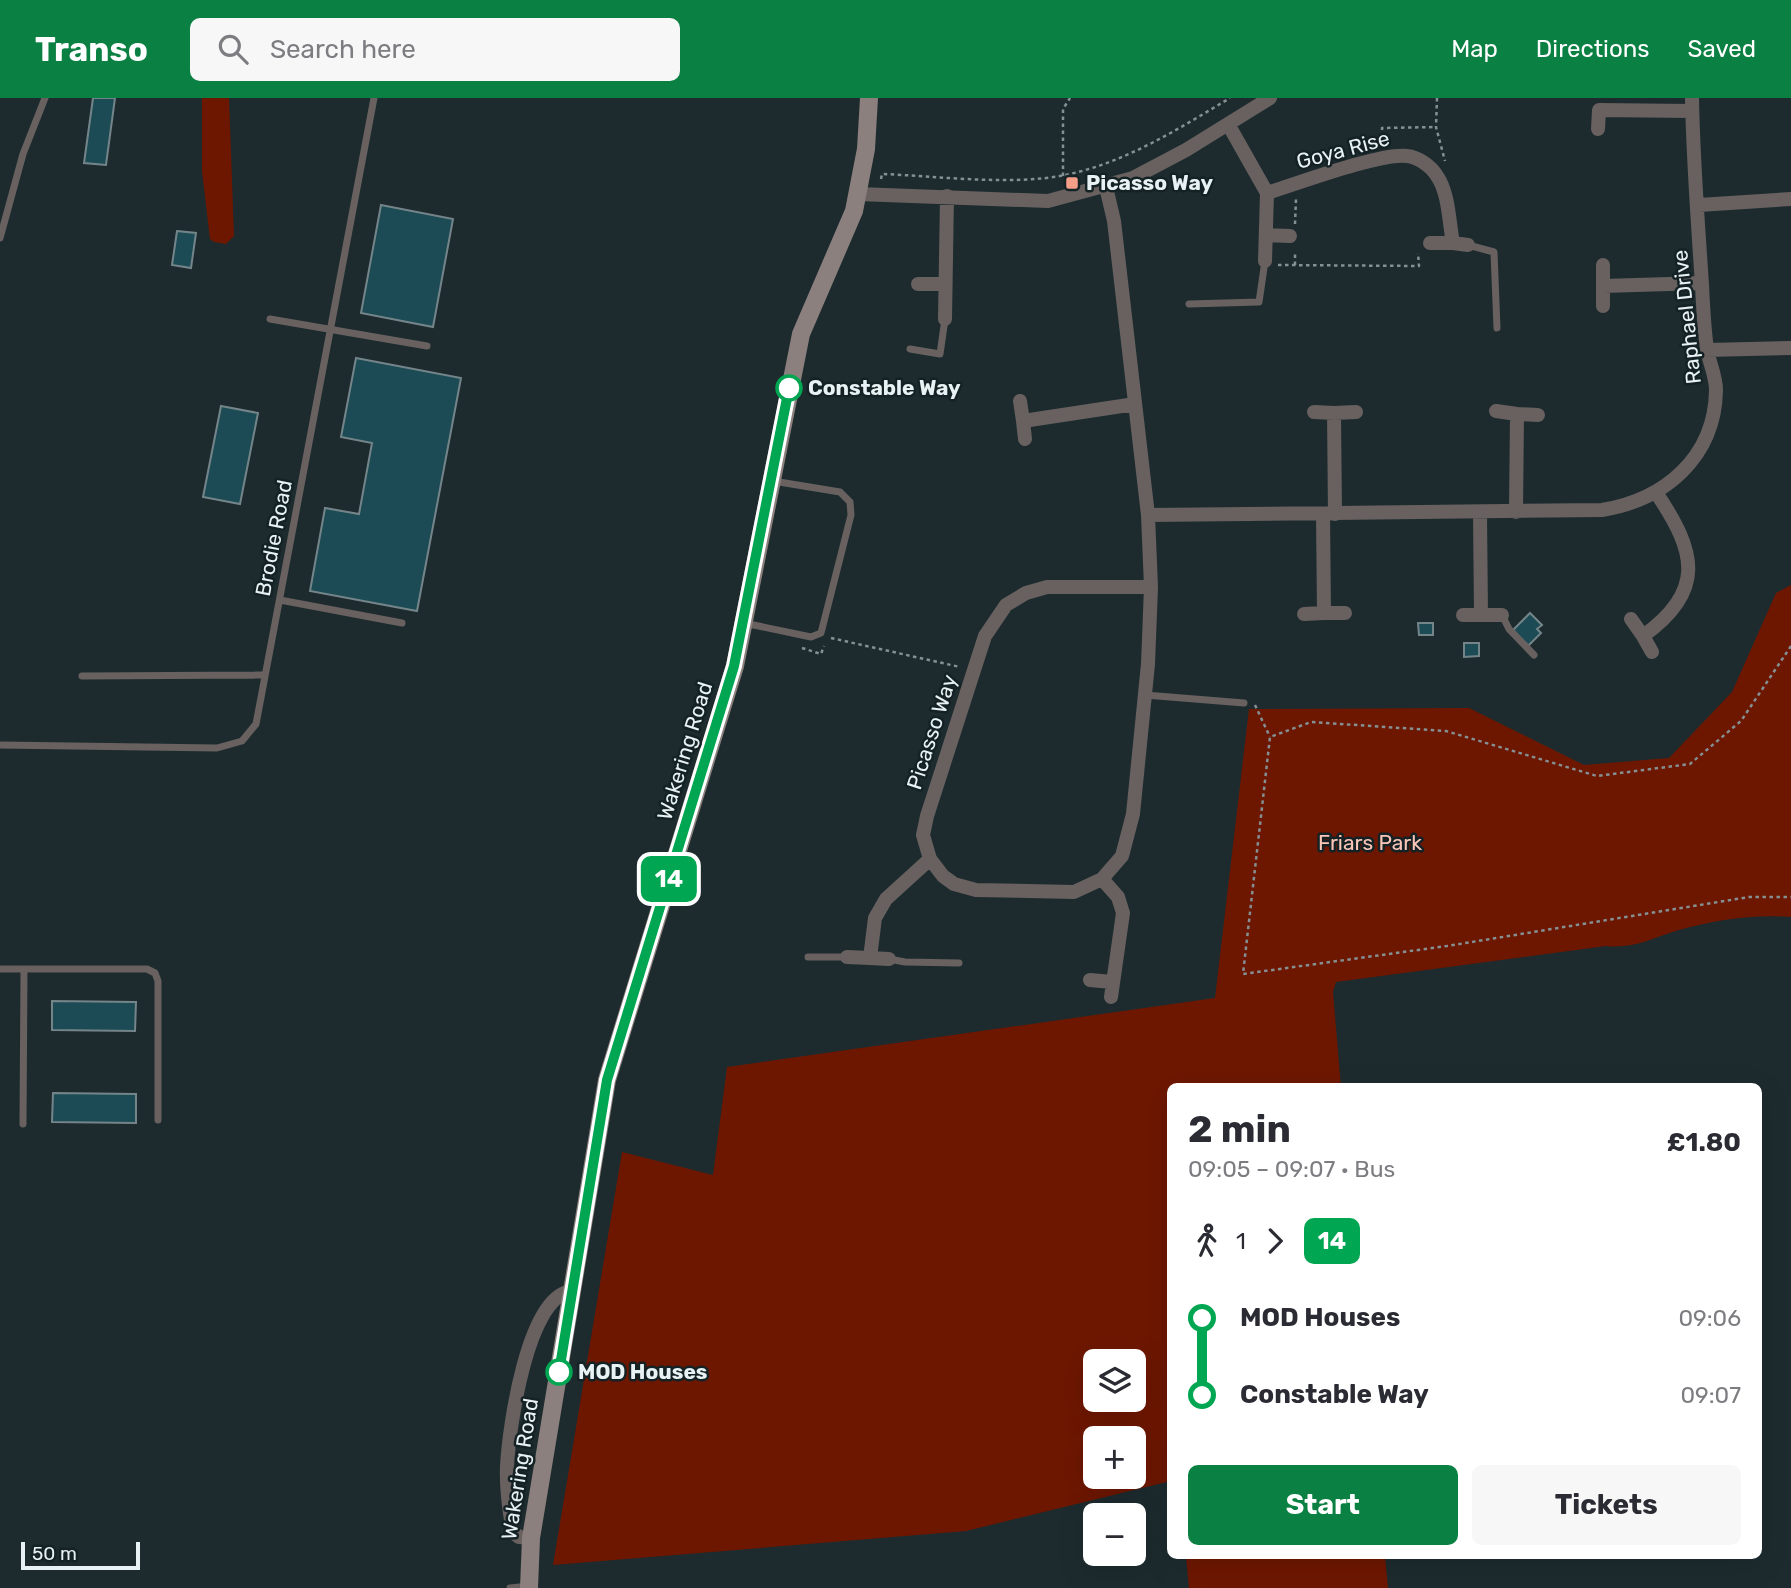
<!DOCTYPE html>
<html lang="en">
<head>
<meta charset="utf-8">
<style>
	body { margin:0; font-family:Rubik,sans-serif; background:#f7f7f7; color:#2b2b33; height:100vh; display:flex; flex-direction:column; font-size:26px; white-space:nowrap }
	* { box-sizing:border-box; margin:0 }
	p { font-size:23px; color:#7c7c81 }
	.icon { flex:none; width:38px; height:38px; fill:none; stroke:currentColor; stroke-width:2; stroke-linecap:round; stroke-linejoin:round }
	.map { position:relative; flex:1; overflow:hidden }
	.panel { position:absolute; left:1167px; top:985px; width:595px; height:476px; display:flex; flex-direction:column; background:#fff; border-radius:10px; box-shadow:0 7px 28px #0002 }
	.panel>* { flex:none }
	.badge { padding:0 14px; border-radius:10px; font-size:24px; line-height:46px }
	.controls { position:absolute; left:1083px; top:1251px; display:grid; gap:14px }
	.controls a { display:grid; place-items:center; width:63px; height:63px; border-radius:10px; background:#fff; box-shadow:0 7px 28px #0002; font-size:35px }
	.scale { position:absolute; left:21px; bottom:18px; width:119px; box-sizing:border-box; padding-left:7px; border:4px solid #e8f1f3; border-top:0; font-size:19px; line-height:24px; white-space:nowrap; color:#e8f1f3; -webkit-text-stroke:5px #142225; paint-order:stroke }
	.map>.badge { position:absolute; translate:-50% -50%; box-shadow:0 0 0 4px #fff }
	.legs { display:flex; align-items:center; gap:10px; height:77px; padding:0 21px; font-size:23px }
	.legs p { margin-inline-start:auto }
	.summary { display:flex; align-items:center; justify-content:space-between; height:119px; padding:0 21px }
	h1 { font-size:38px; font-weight:700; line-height:52px }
	.cta { display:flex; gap:14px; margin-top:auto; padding:14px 21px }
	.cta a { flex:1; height:80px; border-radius:10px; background:#0b8043; color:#fff; font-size:28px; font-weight:700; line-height:80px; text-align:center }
	.cta a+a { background:#f7f7f7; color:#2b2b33 }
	ul { padding:0 21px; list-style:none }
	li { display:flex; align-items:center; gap:24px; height:77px; font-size:26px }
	li i { display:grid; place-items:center; width:10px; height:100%; margin:0 9px; background:currentColor }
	li i::after { content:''; width:18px; height:18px; margin:-9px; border:5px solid; border-radius:50%; background:#fff }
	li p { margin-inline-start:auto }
	li:first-child i { background:linear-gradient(#0000 50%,currentColor 0) }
	li:last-child i { background:linear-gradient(currentColor 50%,#0000 0) }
	header { display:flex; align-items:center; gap:42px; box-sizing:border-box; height:98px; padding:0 35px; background:#0b8043; color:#fff }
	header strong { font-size:33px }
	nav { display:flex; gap:38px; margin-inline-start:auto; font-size:24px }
	.search { width:490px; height:63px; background:#f7f7f7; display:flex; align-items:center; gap:18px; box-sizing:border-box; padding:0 24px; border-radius:10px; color:#7c7c81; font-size:26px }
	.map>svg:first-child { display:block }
</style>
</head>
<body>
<header>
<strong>Transo</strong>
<div class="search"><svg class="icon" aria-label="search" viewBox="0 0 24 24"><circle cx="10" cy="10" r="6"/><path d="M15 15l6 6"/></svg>Search here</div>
<nav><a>Map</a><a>Directions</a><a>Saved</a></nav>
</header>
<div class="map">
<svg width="1791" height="1490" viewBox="0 0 1791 1490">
	<rect width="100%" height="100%" fill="#1d2b2f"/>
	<path fill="#6e1700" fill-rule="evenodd" d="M202 0H229L234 138 226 146 214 144 210 141 202 73Z
		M1791 487V819C1753 816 1715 822 1679 832 1652 840 1634 851 1606 848L1336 884 1333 894 1341 989H1171V1383L966 1433 553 1467 622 1054 713 1077 727 969 1215 900 1249 611 1469 610 1584 667 1669 660 1732 594 1776 495ZM1096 1264H1134V1302H1096ZM1096 1340H1134V1379H1096Z
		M1186 1458H1385L1388 1490H1189Z"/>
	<path fill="#1d4b55" stroke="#748589" stroke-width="2" d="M93 0H115L106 67 84 65Z
		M381 107 453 121 433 229 361 215Z
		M177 133 196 135 191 170 172 167Z
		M356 260 461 280 417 513 310 493 325 410 359 416 372 345 341 339Z
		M221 308 258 315 240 406 203 399Z
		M1530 515 1542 527 1537 531 1541 535 1528 548 1513 532Z
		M1418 525H1433V537H1419Z
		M1464 545H1479V558L1464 559Z
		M52 903 136 904 135 933 52 932Z
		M53 995 136 996V1025L52 1024Z"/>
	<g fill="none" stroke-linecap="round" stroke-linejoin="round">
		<path stroke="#859093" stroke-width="2.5" stroke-dasharray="3.5 3.5" stroke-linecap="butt" d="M1437 0 1436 29 1445 63
			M1382 46V30L1436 29
			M1063 78V11L1070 0
			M881 81 882 76C937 78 1012 88 1065 77 1125 65 1178 31 1230 0
			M1295 126 1296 101
			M1278 167 1419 168 1418 155
			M1295 167V153
			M831 540 960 569
			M1791 548 1741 623 1690 666 1597 678 1446 633 1311 624 1270 639 1243 876 1447 848 1749 799H1791
			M802 550 821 556 824 548
			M1255 607 1270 639"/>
		<path stroke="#68615f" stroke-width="7" d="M0 140 23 56 45 0
			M1468 147 1494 154 1497 230
			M1189 206 1259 204 1265 163
			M270 221 427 248
			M910 251 940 256 945 221
			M280 502 402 525
			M1502 517 1509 531 1534 557
			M744 525 811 539 821 535 851 417 850 404 840 394 773 383
			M82 578 265 577
			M1145 597 1244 605
			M0 647 217 650 242 643 256 626 374 0
			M808 859H847
			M889 861 905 864 959 865
			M0 871H147L155 875 158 883V1022
			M23 1026 24 872
			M510 1490 529 1488"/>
		<path stroke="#68615f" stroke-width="14" d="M1228 26 1267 95C1296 86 1382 54 1407 58 1418 59 1431 68 1437 78 1449 95 1449 125 1453 145L1468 147
			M1598 31 1599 12 1692 13
			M1106 89 1114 123 1148 417 1151 489 1148 566 1133 716 1122 758 1102 781 1118 799 1123 815 1111 899
			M858 96 1048 103 1133 80 1186 52 1270 0
			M1699 107 1791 101
			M1266 137 1290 138
			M1430 145H1453
			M1265 163 1267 95
			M1603 167V188
			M918 186H945
			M1603 208V188L1702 185
			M945 221 947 98
			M1707 252 1791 250
			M1020 303 1023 323
			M1496 313 1517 316 1516 414
			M1314 314 1334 315 1335 416
			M1334 315 1356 314
			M1517 316 1538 317
			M1025 341 1023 323 1135 306
			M1148 417 1602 412C1664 402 1715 360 1716 292 1716 278 1709 264 1707 251 1704 230 1703 208 1702 187 1698 125 1693 62 1692 0
			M1324 515H1345
			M1304 516 1324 515 1323 416
			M1463 517H1481L1480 415
			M1481 517H1502
			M1631 521 1643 538
			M1652 554 1643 538C1706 493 1696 454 1657 396
			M930 761 923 737 927 718 985 538 1006 507 1026 495 1047 489H1151
			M847 859 870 860 875 820 886 801 930 761 943 778 954 786 976 792 1074 794 1102 781
			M870 860 889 861
			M1090 882 1112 884
			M531 1440 519 1439 513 1434C509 1412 506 1390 507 1368 509 1331 527 1197 572 1193"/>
		<path stroke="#8b807d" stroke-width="18" d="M529 1490 531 1440 607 982 735 568 801 236 854 113 866 51 869 0"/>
	</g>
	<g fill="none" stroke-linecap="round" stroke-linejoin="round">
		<defs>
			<path id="line-1" d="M559 1274 607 982 734 568 789 290"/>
		</defs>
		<use href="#line-1" stroke="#fff" stroke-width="16"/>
		<use href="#line-1" stroke="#00a651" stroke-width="10"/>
	</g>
	<rect fill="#f49e88" stroke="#142225" stroke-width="2.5" x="1065" y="78" width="14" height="14" rx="3.5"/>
	<g fill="#fff" stroke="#00a651" stroke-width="3.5">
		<circle cx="789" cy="290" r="12"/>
		<circle cx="559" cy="1274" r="12"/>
	</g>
	<g text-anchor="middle" stroke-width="5" stroke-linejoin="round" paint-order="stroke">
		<g font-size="21" fill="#e8f1f3" stroke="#142225">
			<text transform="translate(1343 52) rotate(-15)" y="7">Goya Rise</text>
			<text transform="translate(1687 219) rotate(-96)" y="7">Raphael Drive</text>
			<text transform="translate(274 440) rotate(-79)" y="7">Brodie Road</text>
			<text transform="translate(932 634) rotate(-72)" y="7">Picasso Way</text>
			<text transform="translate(685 653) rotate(-73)" y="7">Wakering Road</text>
			<text transform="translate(520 1371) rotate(-81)" y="7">Wakering Road</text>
		</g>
		<g font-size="21" font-weight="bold" fill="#e8f1f3" stroke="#142225" text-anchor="start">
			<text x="1086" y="92">Picasso Way</text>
		</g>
		<g font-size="21" font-weight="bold" fill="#e8f1f3" stroke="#142225" text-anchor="start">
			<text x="808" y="297">Constable Way</text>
			<text x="578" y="1281">MOD Houses</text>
		</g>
		<g font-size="21" fill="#fbc6b8" stroke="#142225">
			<text x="1370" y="752">Friars Park</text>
		</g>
	</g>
</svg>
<div class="controls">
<a><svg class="icon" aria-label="layers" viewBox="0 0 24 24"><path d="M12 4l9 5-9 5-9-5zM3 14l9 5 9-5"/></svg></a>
<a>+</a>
<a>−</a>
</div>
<div class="scale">50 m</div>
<b class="badge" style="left:669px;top:781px;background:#00a651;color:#fff">14</b>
<section class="panel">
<div class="summary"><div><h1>2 min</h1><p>09:05 – 09:07 · Bus</p></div><b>£1.80</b></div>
<div class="legs"><svg class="icon" aria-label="walk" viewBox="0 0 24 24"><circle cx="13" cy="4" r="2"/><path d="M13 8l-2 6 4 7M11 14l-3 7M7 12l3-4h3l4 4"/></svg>1<svg class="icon" aria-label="forward" viewBox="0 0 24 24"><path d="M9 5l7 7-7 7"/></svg><b class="badge" style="background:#00a651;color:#fff">14</b></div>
<ul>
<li><i style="color:#00a651"></i><b>MOD Houses</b><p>09:06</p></li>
<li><i style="color:#00a651"></i><b>Constable Way</b><p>09:07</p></li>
</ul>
<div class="cta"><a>Start</a><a>Tickets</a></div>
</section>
</div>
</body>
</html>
